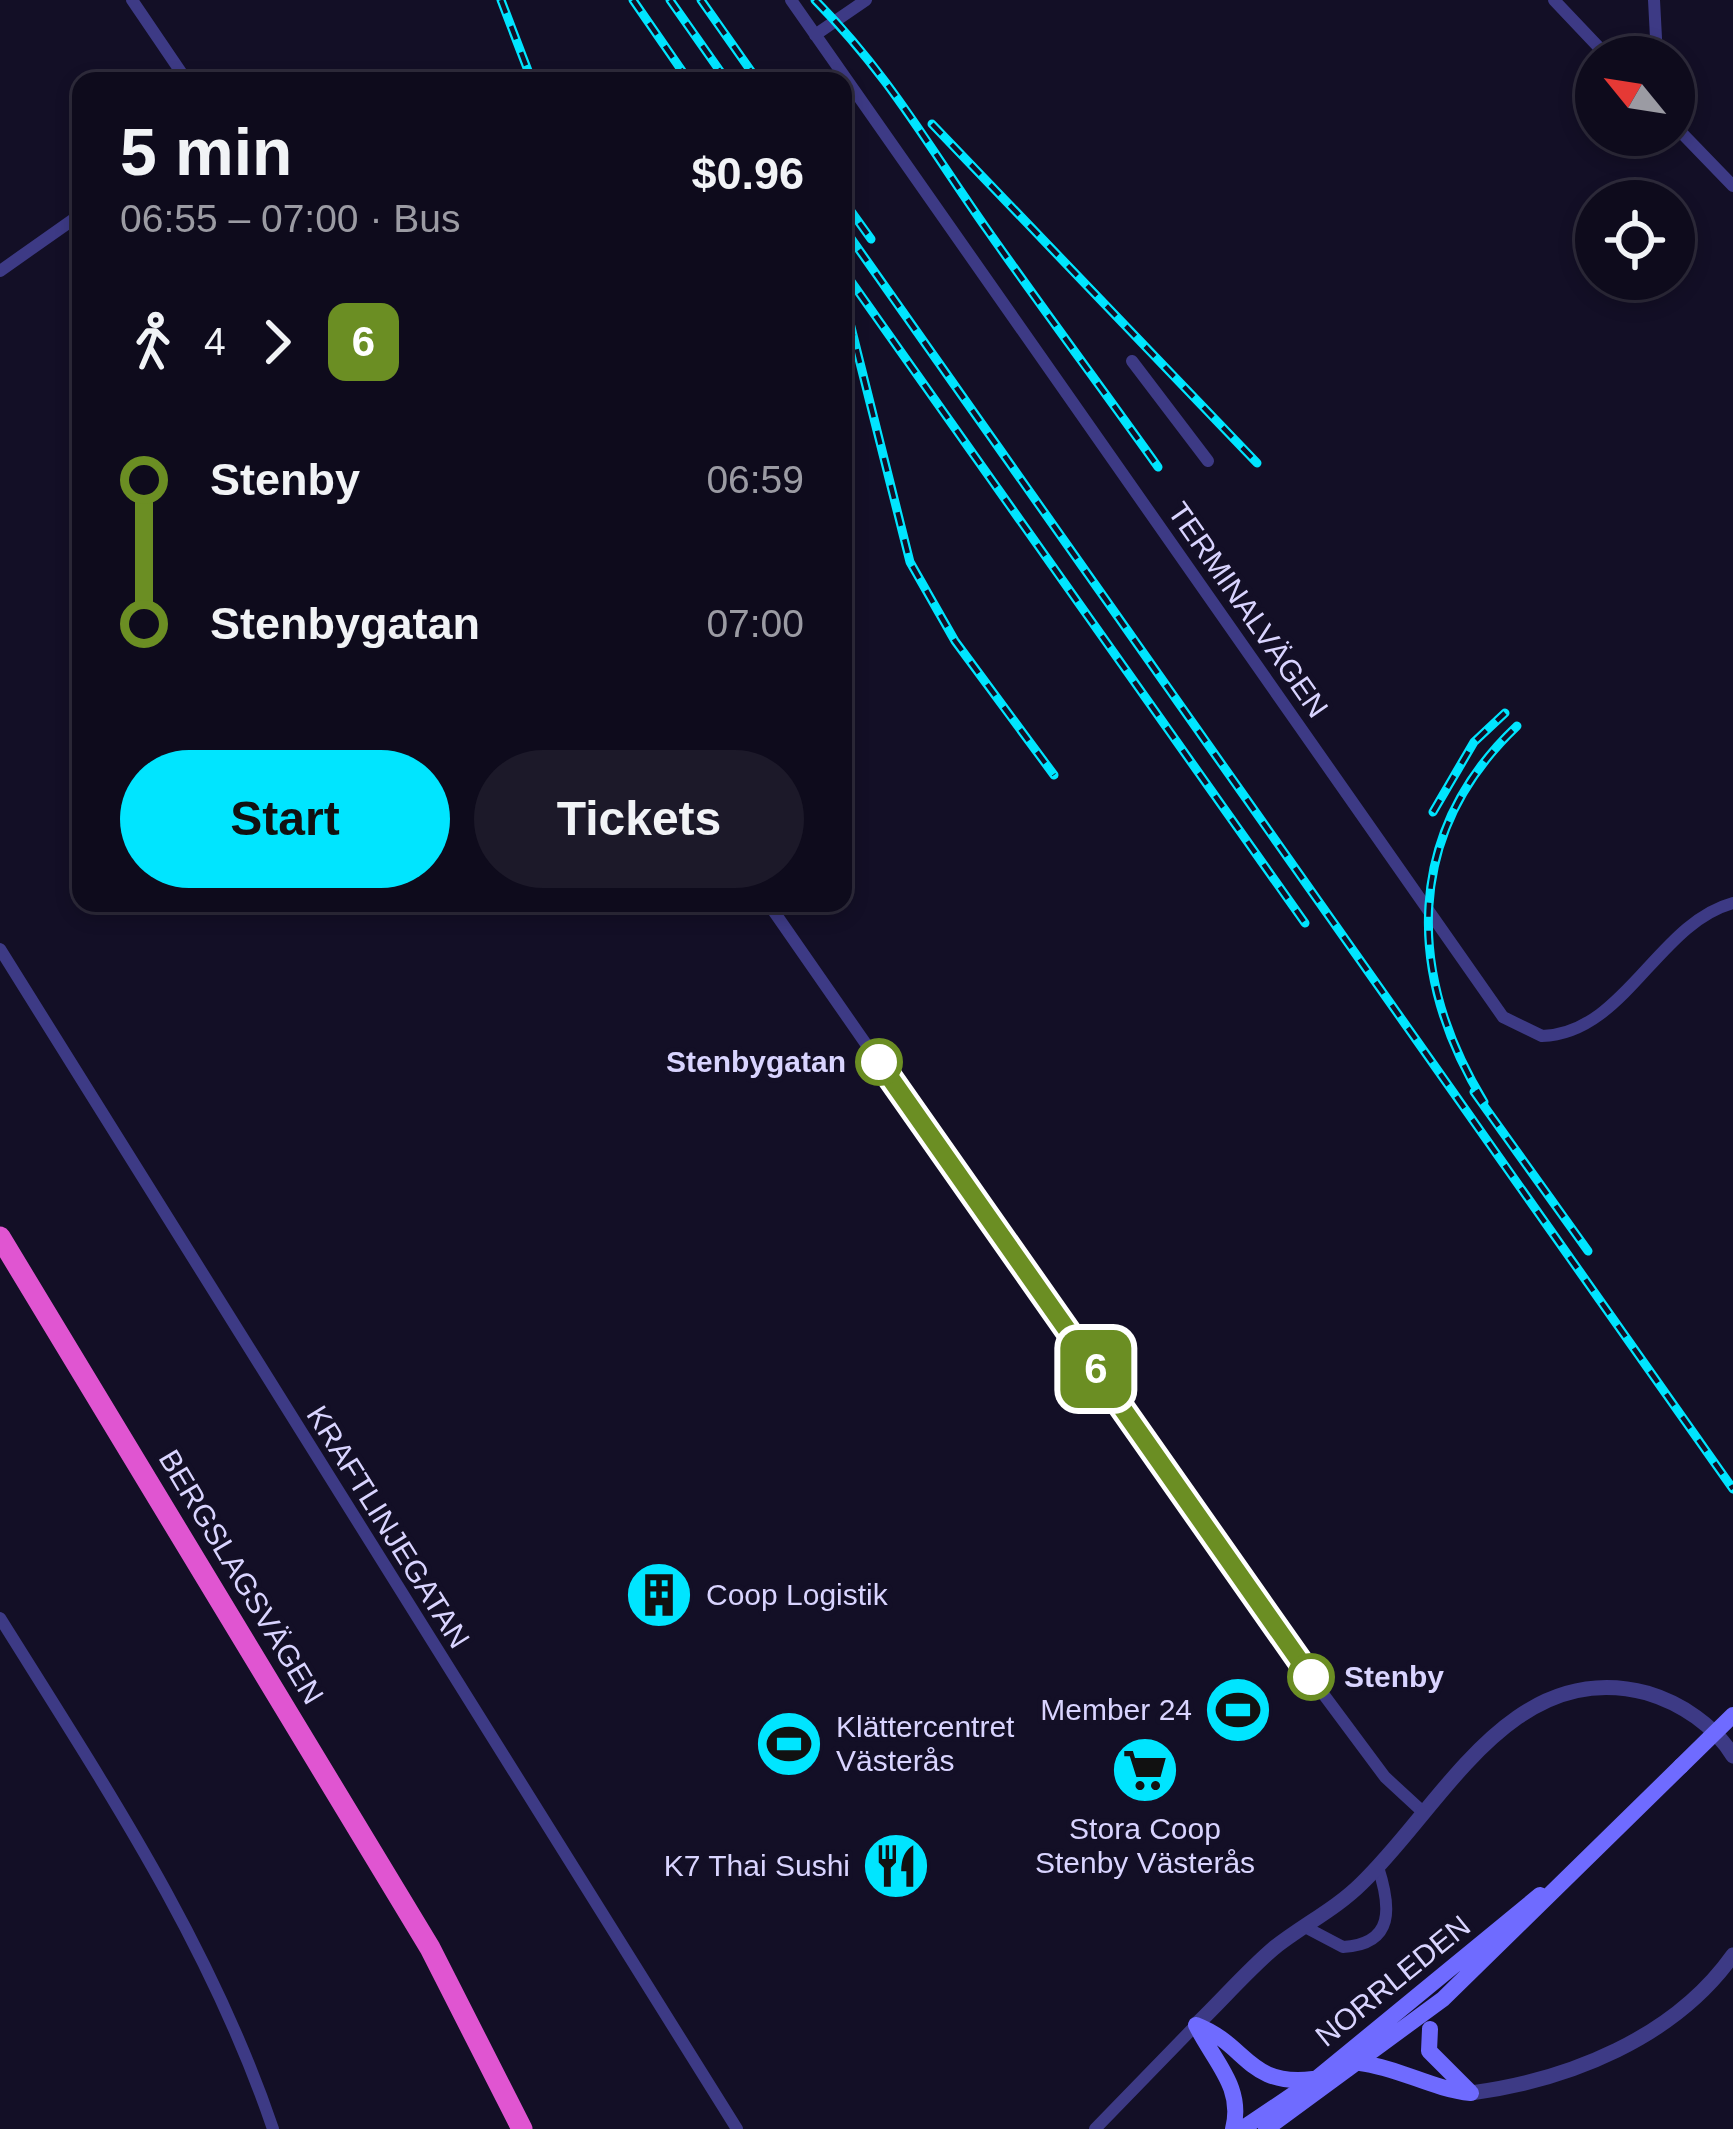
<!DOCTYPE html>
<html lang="en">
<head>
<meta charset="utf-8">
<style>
	body { margin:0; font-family:Arial,sans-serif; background:#1c1929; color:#f1f3f6; height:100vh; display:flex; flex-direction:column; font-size:45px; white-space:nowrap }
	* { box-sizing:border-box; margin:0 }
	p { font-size:39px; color:#9b9ba3 }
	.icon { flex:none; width:66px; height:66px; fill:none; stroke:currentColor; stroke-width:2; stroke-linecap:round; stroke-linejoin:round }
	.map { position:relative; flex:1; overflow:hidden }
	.details { position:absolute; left:72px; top:72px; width:780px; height:840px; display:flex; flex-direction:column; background:#0e0b1c; border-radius:24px; box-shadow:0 6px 18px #0003,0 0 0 3px #2e2b3b }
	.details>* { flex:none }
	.badge { padding:0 24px; border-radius:18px; font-size:42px; line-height:78px }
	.needle { width:78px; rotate:300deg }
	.controls { position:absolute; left:1575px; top:36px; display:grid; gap:24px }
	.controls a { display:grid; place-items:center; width:120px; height:120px; border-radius:50%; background:#0e0b1c; box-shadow:0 6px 18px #0003,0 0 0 3px #2e2b3b; font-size:60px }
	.map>.badge { position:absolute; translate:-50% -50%; box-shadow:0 0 0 6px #fff }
	.legs { display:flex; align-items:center; gap:18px; height:132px; padding:0 48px; font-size:39px }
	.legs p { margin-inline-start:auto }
	.summary { display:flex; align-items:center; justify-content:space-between; height:204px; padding:0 48px }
	h1 { font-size:66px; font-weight:700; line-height:90px }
	.button { display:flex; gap:24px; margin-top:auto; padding:24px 48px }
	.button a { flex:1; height:138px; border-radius:72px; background:#00e5ff; color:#111; font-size:48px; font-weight:700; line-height:138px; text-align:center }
	.button a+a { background:#1c1929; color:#f1f3f6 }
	ul { padding:0 48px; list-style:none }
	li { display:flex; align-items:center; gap:42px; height:144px; font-size:45px }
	li i { display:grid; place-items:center; width:18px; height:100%; margin:0 15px; background:currentColor }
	li i::after { content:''; width:30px; height:30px; margin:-15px; border:9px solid; border-radius:50%; background:#0e0b1c }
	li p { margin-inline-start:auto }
	li:first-child i { background:linear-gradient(#0000 50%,currentColor 0) }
	li:last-child i { background:linear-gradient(currentColor 50%,#0000 0) }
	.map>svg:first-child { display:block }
</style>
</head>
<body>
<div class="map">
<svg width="1733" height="2129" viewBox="0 0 1733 2129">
	<rect width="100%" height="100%" fill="#130f26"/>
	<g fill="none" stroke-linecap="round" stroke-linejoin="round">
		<path stroke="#3d3a85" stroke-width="12" d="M132 0 187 81
			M791 0 1503 1017 1542 1036C1624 1034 1658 923 1733 903
			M1554 0 1608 57
			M1654 0 1657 57
			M815 35 866 0
			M1674 125 1733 186
			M0 271 81 214
			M1132 361 1208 461
			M768 903 1237 1578 1385 1777 1424 1813
			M0 949 737 2129
			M0 1618C103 1783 210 1943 273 2129
			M1305 1927 1343 1947C1395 1944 1391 1907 1378 1867
			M1095 2129 1196 2025"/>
		<path stroke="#3d3a85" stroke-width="15" d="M1196 2025C1222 2000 1247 1971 1274 1948 1303 1925 1336 1909 1362 1883 1443 1805 1511 1657 1647 1693 1681 1703 1715 1726 1733 1756
			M1471 2093C1569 2080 1674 2038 1733 1955"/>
		<path stroke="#6f6bff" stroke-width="16" d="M1196 2025C1248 2045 1247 2087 1313 2079
			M1196 2025C1214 2062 1244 2087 1233 2129
			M1430 2029 1429 2051 1470 2092
			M1360 2063C1400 2068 1432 2089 1471 2093
			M1242 2129 1316 2079 1540 1895
			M1266 2129 1443 1999 1681 1766"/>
		<path stroke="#e055d1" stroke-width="21" d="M0 1237 430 1948 522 2129"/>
		<defs>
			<path id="rail" d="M501 0 532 81
				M633 0 689 81
				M670 0 727 81
				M701 0 758 81
				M815 0C889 75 927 144 986 228 1042 308 1101 387 1158 467
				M932 124 1257 463
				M843 200 871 239
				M843 227 1733 1489
				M843 270 1305 923
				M843 295 910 562 955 641 1054 775
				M1433 812 1474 742 1505 713
				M1474 1092 1588 1251
				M1484 1102C1406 974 1404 833 1517 726"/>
		</defs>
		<use href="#rail" stroke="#00e5ff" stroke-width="9"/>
		<use href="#rail" stroke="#130f26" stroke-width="4.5" stroke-dasharray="14" stroke-linecap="butt"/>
		<path stroke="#6f6bff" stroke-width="16" d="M1681 1766 1733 1715"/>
	</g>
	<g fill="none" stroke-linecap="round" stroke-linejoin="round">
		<defs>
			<path id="line-1" d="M879 1062 1311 1677"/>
		</defs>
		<use href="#line-1" stroke="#fff" stroke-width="27"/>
		<use href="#line-1" stroke="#6b8e23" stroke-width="18"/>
	</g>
	<defs>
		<symbol id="building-disc" viewBox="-11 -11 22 22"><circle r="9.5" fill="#00e5ff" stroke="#130f26"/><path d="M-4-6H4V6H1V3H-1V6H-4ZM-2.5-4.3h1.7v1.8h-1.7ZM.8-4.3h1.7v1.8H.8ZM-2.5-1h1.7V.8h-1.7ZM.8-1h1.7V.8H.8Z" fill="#111"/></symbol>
		<symbol id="stadium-disc" viewBox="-11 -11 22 22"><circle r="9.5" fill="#00e5ff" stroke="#130f26"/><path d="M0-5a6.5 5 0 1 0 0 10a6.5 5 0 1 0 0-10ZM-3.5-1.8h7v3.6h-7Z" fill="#111"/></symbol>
		<symbol id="supermarket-disc" viewBox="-11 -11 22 22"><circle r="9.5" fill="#00e5ff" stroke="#130f26"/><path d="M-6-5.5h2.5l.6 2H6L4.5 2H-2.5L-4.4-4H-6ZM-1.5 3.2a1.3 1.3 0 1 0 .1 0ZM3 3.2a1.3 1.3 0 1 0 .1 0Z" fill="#111"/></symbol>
		<symbol id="restaurant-disc" viewBox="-11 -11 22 22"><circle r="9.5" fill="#00e5ff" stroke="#130f26"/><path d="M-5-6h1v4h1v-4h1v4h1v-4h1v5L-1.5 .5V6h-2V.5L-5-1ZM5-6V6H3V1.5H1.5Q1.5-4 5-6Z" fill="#111"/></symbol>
	</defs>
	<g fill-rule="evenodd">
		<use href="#building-disc" x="621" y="1557" width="76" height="76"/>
		<use href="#stadium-disc" x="1200" y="1672" width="76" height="76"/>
		<use href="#stadium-disc" x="751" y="1706" width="76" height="76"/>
		<use href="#supermarket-disc" x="1107" y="1732" width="76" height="76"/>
		<use href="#restaurant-disc" x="858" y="1828" width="76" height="76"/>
	</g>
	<g fill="#fff" stroke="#6b8e23" stroke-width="6">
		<circle cx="879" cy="1062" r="21"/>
		<circle cx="1311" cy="1677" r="21"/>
	</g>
	<g text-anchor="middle" stroke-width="10" stroke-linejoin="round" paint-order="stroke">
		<g font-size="30" fill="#d9d4ff" stroke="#130f26">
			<text transform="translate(1248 610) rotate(55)" y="10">TERMINALVÄGEN</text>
			<text transform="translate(388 1527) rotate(58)" y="10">KRAFTLINJEGATAN</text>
			<text transform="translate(241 1577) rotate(59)" y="10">BERGSLAGSVÄGEN</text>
			<text transform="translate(1393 1981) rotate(-39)" y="10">NORRLEDEN</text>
		</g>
		<g font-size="30" font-weight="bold" fill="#d9d4ff" stroke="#130f26" text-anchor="end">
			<text x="846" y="1072">Stenbygatan</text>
			<text x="1344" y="1687" text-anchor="start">Stenby</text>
		</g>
		<g font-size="30" fill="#d9d4ff" stroke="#130f26" text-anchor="start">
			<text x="706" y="1605">Coop Logistik</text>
			<text x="1192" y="1720" text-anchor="end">Member 24</text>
			<text x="836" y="1737">Klättercentret<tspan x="836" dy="34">Västerås</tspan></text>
			<text x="1145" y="1839" text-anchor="middle">Stora Coop<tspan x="1145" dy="34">Stenby Västerås</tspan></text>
			<text x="850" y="1876" text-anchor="end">K7 Thai Sushi</text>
		</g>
	</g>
</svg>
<div class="controls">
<a><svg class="needle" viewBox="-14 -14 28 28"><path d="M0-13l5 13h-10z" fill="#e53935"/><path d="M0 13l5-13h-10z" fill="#9b9ba3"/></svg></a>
<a><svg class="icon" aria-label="locate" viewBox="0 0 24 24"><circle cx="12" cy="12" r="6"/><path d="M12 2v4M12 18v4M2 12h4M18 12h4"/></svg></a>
</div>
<b class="badge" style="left:1096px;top:1369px;background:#6b8e23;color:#fff">6</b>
<section class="details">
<div class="summary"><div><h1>5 min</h1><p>06:55 – 07:00 · Bus</p></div><b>$0.96</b></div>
<div class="legs"><svg class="icon" aria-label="walk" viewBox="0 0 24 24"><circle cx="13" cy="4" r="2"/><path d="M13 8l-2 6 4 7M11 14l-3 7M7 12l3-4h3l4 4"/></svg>4<svg class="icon" aria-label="forward" viewBox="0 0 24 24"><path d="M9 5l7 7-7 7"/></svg><b class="badge" style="background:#6b8e23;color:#fff">6</b></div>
<ul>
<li><i style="color:#6b8e23"></i><b>Stenby</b><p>06:59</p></li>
<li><i style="color:#6b8e23"></i><b>Stenbygatan</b><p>07:00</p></li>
</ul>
<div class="button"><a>Start</a><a>Tickets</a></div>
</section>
</div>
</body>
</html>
